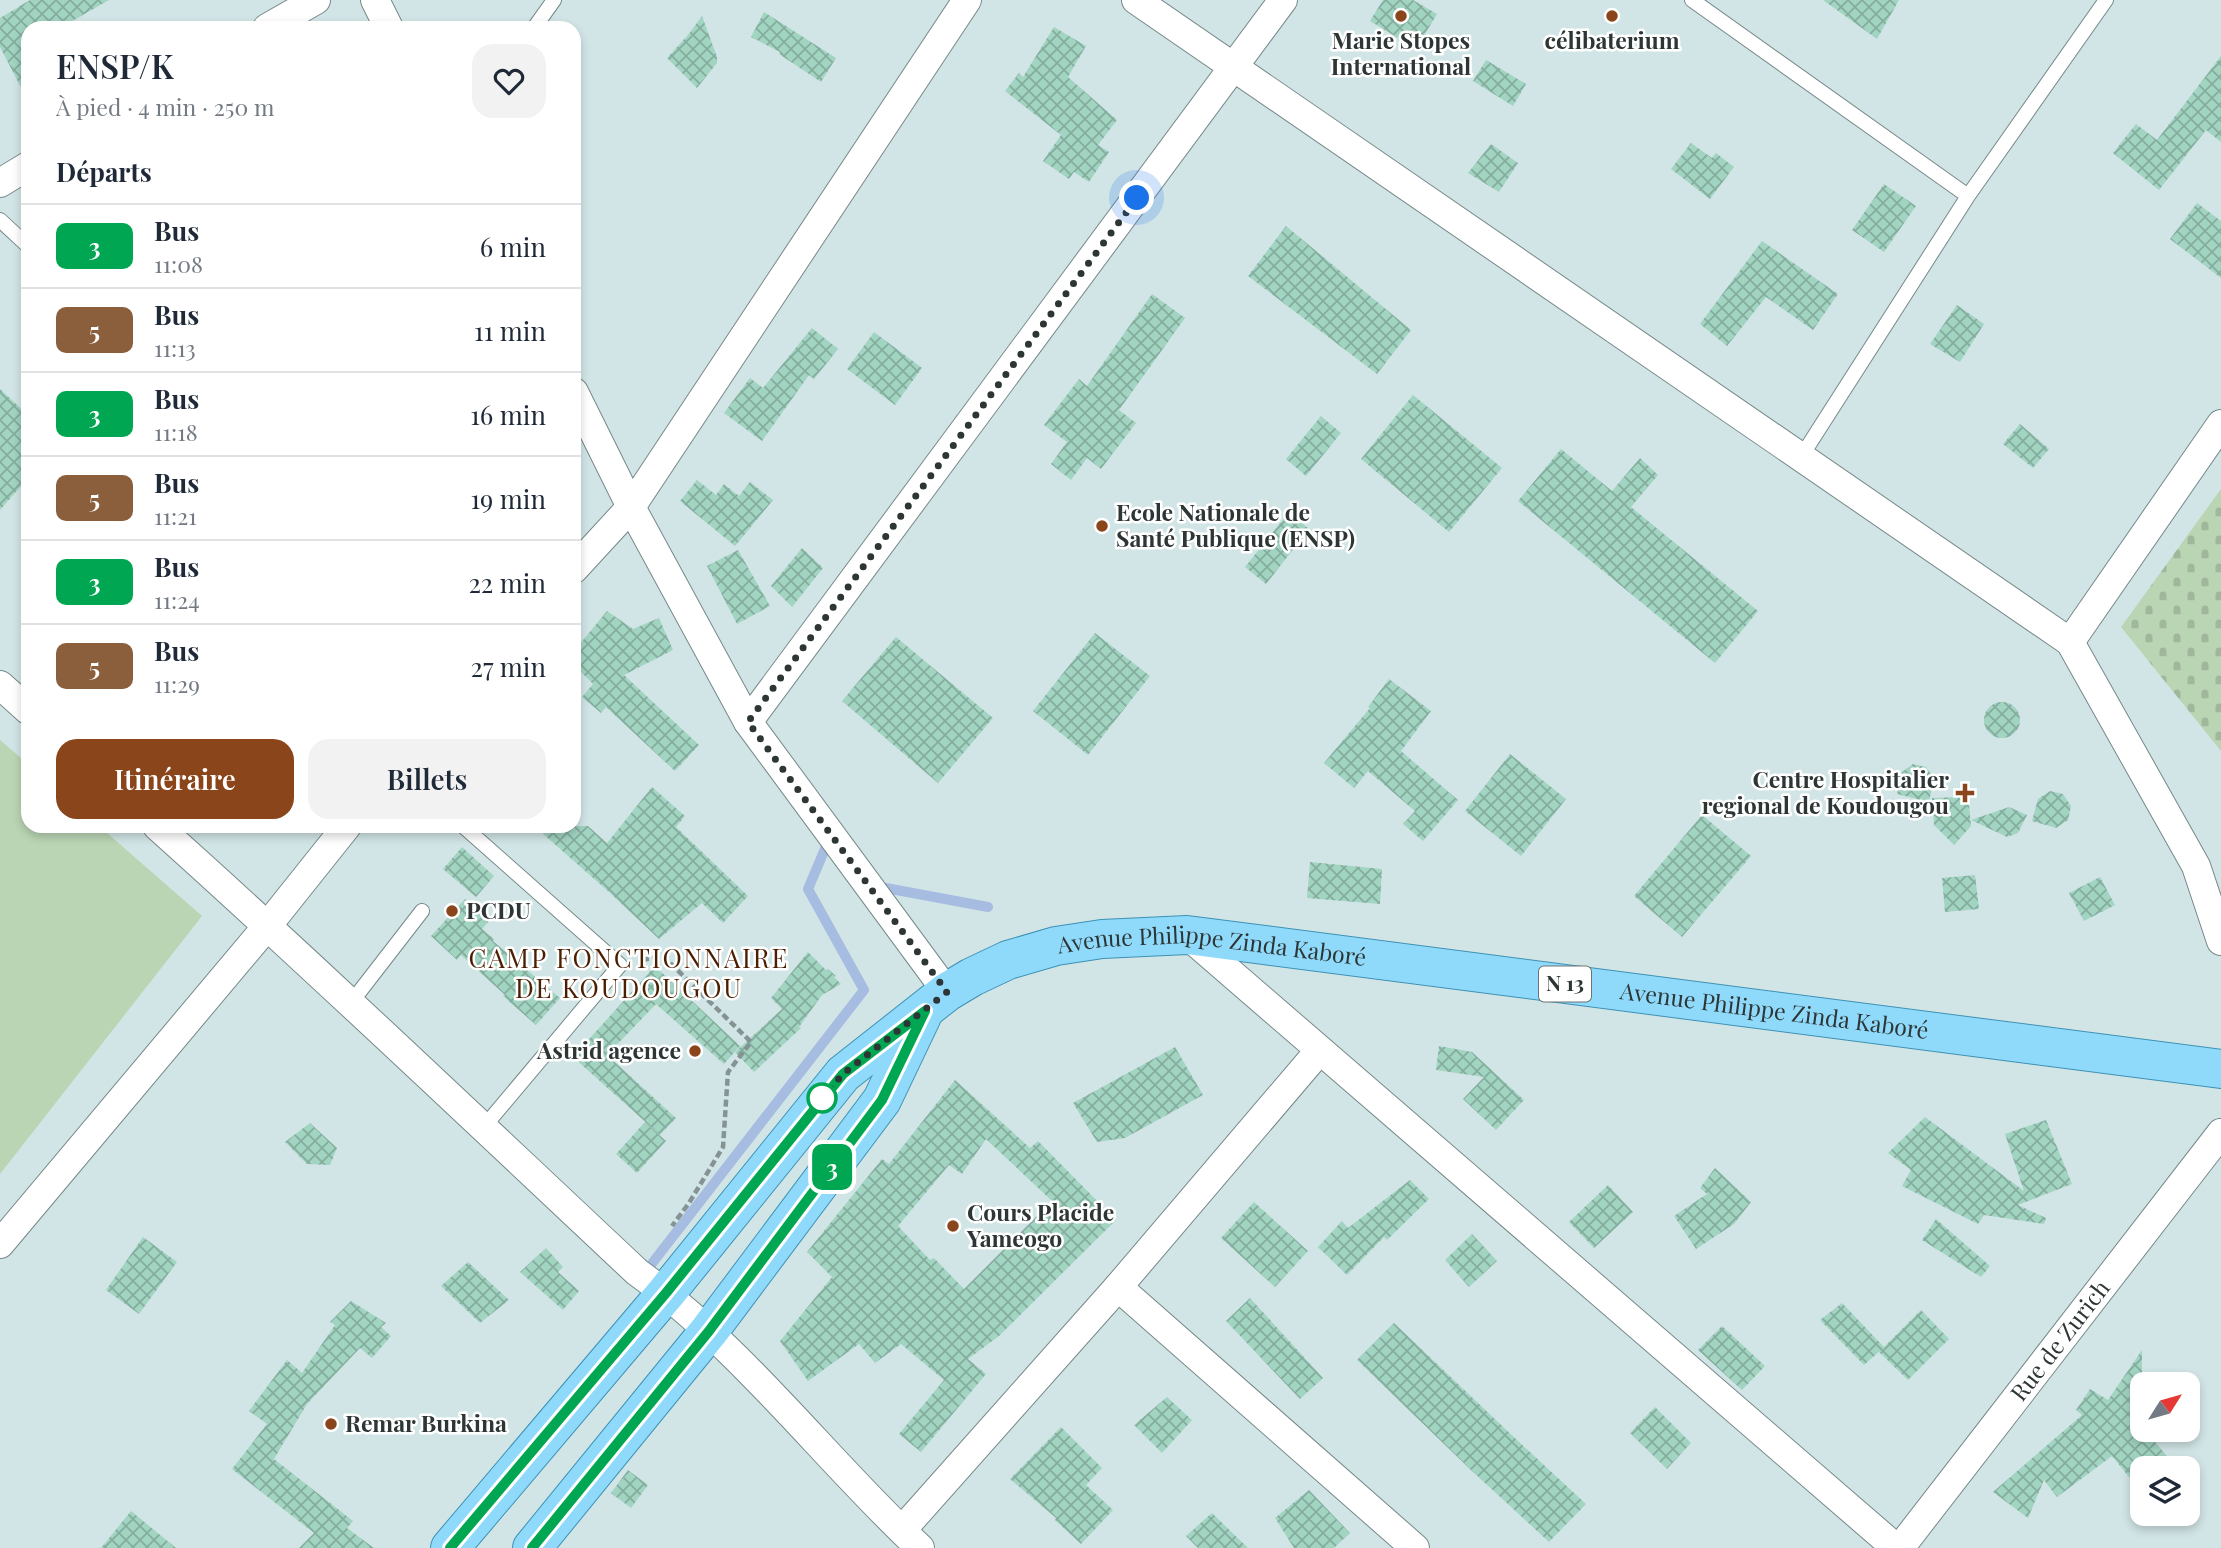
<!DOCTYPE html>
<html lang="fr">
<head>
<meta charset="utf-8">
<style>
	body { margin:0; font-family:"Playfair Display",serif; background:#f2f2f3; color:#1f2937; height:100vh; display:flex; flex-direction:column; font-size:26px; white-space:nowrap }
	* { box-sizing:border-box; margin:0 }
	p { font-size:23px; color:#747a83 }
	.icon { flex:none; width:38px; height:38px; fill:none; stroke:currentColor; stroke-width:2; stroke-linecap:round; stroke-linejoin:round }
	.map { position:relative; flex:1; overflow:hidden }
	.panel { position:absolute; left:21px; top:21px; width:560px; height:812px; display:flex; flex-direction:column; background:#fff; border-radius:21px; box-shadow:0 4px 10px #0003 }
	.panel>* { flex:none }
	.badge { padding:0 14px; border-radius:10px; font-size:24px; line-height:46px }
	.needle { width:46px; rotate:53deg }
	.buttons { position:absolute; left:2130px; top:1372px; display:grid; gap:14px }
	.buttons a { display:grid; place-items:center; width:70px; height:70px; border-radius:14px; background:#fff; box-shadow:0 4px 10px #0003; font-size:35px }
	.you { position:absolute; width:35px; height:35px; margin:-18px; border:5px solid #fff; border-radius:50%; background:#1a73e8; box-shadow:0 0 0 10px #1a73e833 }
	.map>.badge { position:absolute; translate:-50% -50%; box-shadow:0 0 0 4px #fff }
	h2 { padding:0 35px; font-size:26px; line-height:63px }
	.round { display:grid; place-items:center; flex:none; width:74px; height:74px; border-radius:21px; background:#f2f2f3 }
	.summary { display:flex; align-items:center; justify-content:space-between; height:119px; padding:0 35px }
	h1 { font-size:33px; font-weight:600; line-height:52px }
	.action { display:flex; gap:14px; margin-top:auto; padding:14px 35px }
	.action a { flex:1; height:80px; border-radius:21px; background:#8a451b; color:#fff; font-size:28px; font-weight:600; line-height:80px; text-align:center }
	.action a+a { background:#f2f2f3; color:#1f2937 }
	ul { padding:0; list-style:none }
	li { display:flex; align-items:center; gap:21px; height:84px; padding:0 35px; border-top:2px solid #e0e1e3 }
	li div { flex:1 }
	li b { display:block; font-size:26px }
	li em { font-style:normal }
	li .badge { min-width:77px; font-weight:700; text-align:center }
	.map>svg:first-child { display:block }
</style>
</head>
<body>
<div class="map">
<svg width="2221" height="1548" viewBox="0 0 2221 1548">
	<defs>
		<pattern id="cemetery-stones" width="16" height="16" patternUnits="userSpaceOnUse" patternTransform="scale(1.75)"><rect width="16" height="16" fill="#bad5b4"/><path d="M2 7V4a2 2 0 0 1 4 0v3zM10 15v-3a2 2 0 0 1 4 0v3z" fill="#a0b79b"/></pattern>
		<pattern id="building-cross-hatch" width="8" height="8" patternUnits="userSpaceOnUse" patternTransform="scale(1.75)"><rect width="8" height="8" fill="#a2d4c2"/><path d="M0 0l8 8M0 8l8-8" fill="none" stroke="#84ad9e"/></pattern>
	</defs>
	<rect width="100%" height="100%" fill="#d2e5e6"/>
	<path fill="url(#cemetery-stones)" d="M2221 489V751L2121 627Z"/>
	<path fill="#bad5b4" d="M0 740 28 764V826H99L202 916 0 1174Z"/>
	<g fill="none" stroke-linecap="round" stroke-linejoin="round">
		<path stroke="#a7bce1" stroke-width="10" d="M875 886 988 907
			M650 1266 864 990 808 889 830 837"/>
	</g>
	<path fill="url(#building-cross-hatch)" fill-rule="evenodd" d="M30 0H109L60 28H28V101L0 47V18Z
		M1383 0H1413L1437 14 1416 49 1370 21Z
		M1823 0H1899L1877 39Z
		M764 12 836 58 821 82 779 54 780 52 751 37Z
		M702 16 717 57V63L697 88 667 58 688 35Z
		M1054 27 1086 46 1068 77 1117 120 1098 145 1109 152 1089 182 1074 172 1069 179 1043 161 1061 135 1005 91 1019 73 1023 77Z
		M2221 56V142L2206 130 2159 190 2113 153 2136 124 2157 140Z
		M1486 60 1526 84 1513 106 1473 81Z
		M1691 143 1712 158 1716 153 1734 167 1710 199 1671 169Z
		M1491 144 1518 163 1499 192 1468 173Z
		M1884 184 1916 206 1884 252 1852 230Z
		M2197 203 2221 221V278L2170 239Z
		M1286 226 1411 330 1377 374 1248 276Z
		M1762 241 1838 294 1813 330 1766 297 1727 346 1700 324Z
		M1152 294 1185 318 1119 410 1136 423 1101 469 1087 458 1071 480 1051 464 1067 442 1044 425 1079 379 1087 386Z
		M1957 305 1984 324 1960 362 1930 344Z
		M812 328 838 349 814 379 809 375 762 441 724 413 750 378 763 388Z
		M874 332 922 368 895 405 847 369Z
		M0 389 28 415V478L0 510Z
		M1413 395 1502 468 1449 532 1361 459Z
		M1321 416 1341 433 1306 476 1286 459Z
		M2020 424 2049 449 2033 468 2003 444Z
		M1561 449 1612 491 1640 458 1658 475 1631 507 1758 611 1715 663 1518 501Z
		M697 480 716 495 724 484 739 496 750 482 773 500 735 546 680 501Z
		M1289 512 1309 529 1266 584 1245 567Z
		M802 548 823 568 792 607 771 586Z
		M738 550 770 606 737 624 707 566Z
		M607 611 633 629 659 618 673 650 624 675 699 745 675 771 606 707 601 713 582 697 593 684 574 665V651Z
		M1095 633 1150 676 1088 755 1033 711Z
		M896 637 993 718 938 783 842 701Z
		M1389 679 1431 711 1401 751 1458 800 1423 841 1403 824 1415 811 1368 771 1354 788 1324 763 1370 708 1368 707Z
		M1984 720a18 18 0 1 1 36 0a18 18 0 1 1-36 0Z
		M1510 754 1566 799 1521 856 1465 811Z
		M1913 764 1926 767 1934 778 1929 802 1897 794 1902 772Z
		M652 787 685 816 676 827 748 896 723 923 702 903 659 939 609 892 534 826H588L607 843Z
		M2050 791 2063 794 2071 806 2068 820 2056 828 2032 821 2038 799Z
		M1960 797 1969 805 1971 826 1954 845 1934 825 1932 798Z
		M2009 807 2027 815 2018 833 2007 837 1971 820Z
		M1702 815 1751 856 1682 937 1634 896Z
		M462 847 494 876 476 897 443 869Z
		M1310 862 1382 869 1380 904 1307 898Z
		M1975 875 1979 909 1945 912 1942 878Z
		M2100 877 2115 905 2084 921 2069 893Z
		M465 899 489 921 482 929 494 939 493 941 560 998 536 1025 503 996 505 995 461 955 457 960 431 936Z
		M808 952 826 970 828 969 836 976 834 977 841 984 822 995 799 1027 801 1028 754 1072 735 1052 782 1009 771 998Z
		M655 966 740 1046 724 1064 656 1004 607 1055 676 1118 660 1135 573 1057Z
		M1439 1046 1472 1052 1524 1100 1496 1130 1463 1099 1484 1077 1436 1070Z
		M1175 1047 1203 1095 1125 1138 1097 1142 1073 1103Z
		M955 1080 1030 1148 1038 1141 1116 1220 999 1336 968 1359 986 1374 921 1452 899 1434 944 1380 901 1344 875 1363 859 1344 808 1381 780 1341 832 1277 807 1252 882 1159 889 1164ZM986 1139 1052 1201 964 1289 934 1258 930 1260 898 1226 949 1165 962 1174Z
		M1925 1117 2024 1191 2005 1134 2046 1120 2072 1184 2018 1205 2046 1218 2044 1224 1984 1215 1978 1224 1902 1186 1911 1170 1888 1153Z
		M645 1122 666 1141 637 1173 616 1154Z
		M310 1123 337 1148 330 1165 307 1164 285 1142Z
		M1715 1168 1751 1202 1734 1224 1696 1249 1674 1216 1707 1194 1700 1188Z
		M1410 1180 1429 1199 1387 1240 1384 1237 1347 1275 1318 1247 1342 1221 1348 1228Z
		M1608 1185 1633 1212 1594 1248 1569 1222Z
		M1254 1202 1308 1251 1275 1287 1221 1238Z
		M1936 1219 1990 1266 1981 1277 1922 1240Z
		M1472 1234 1497 1261 1469 1287 1445 1260Z
		M143 1237 177 1262 139 1314 106 1290Z
		M546 1248 563 1267 558 1272 579 1291 563 1310 520 1272Z
		M468 1262 509 1300 480 1323 441 1286Z
		M1250 1298 1323 1378 1300 1399 1226 1321Z
		M351 1301 386 1323 381 1327 391 1336 372 1358 360 1348 307 1404 274 1459 353 1521 347 1528 374 1548H299L314 1533 232 1469 267 1424 249 1411 287 1360 302 1373 335 1325 330 1322Z
		M1842 1303 1884 1347 1921 1310 1949 1339 1908 1380 1879 1352 1881 1350 1864 1365 1820 1320Z
		M1394 1323 1518 1441 1586 1504 1549 1542 1473 1472 1357 1360Z
		M1722 1326 1765 1366 1742 1390 1698 1350Z
		M2142 1350V1409L2136 1419 2142 1426V1430H2145L2177 1468H2142V1493L2112 1456 2057 1497 2044 1480 2028 1518 1993 1492 2082 1415 2076 1410 2090 1389 2108 1400Z
		M1167 1397 1192 1420 1162 1453 1134 1425Z
		M1655 1407 1691 1443 1667 1469 1630 1433Z
		M1061 1427 1102 1468 1086 1485 1113 1510 1081 1544 1055 1520 1056 1518 1010 1479Z
		M628 1470 648 1485 631 1508 611 1493Z
		M1309 1490 1350 1533 1334 1548H1294L1275 1518Z
		M131 1511 176 1548H101Z
		M1212 1513 1248 1548H1198L1186 1536Z"/>
	<g fill="none" stroke-linecap="round" stroke-linejoin="round">
		<defs>
			<path id="service" d="M1692 0 1968 196
				M534 28 554 0
				M0 220 28 246
				M1801 457 1968 196 2106 0
				M463 826 620 965 483 1128
				M350 1004 422 911"/>
			<g id="minor">
				<path d="M375 0 389 28"/>
				<path d="M1136 0 2070 642 2196 866 2221 941"/>
				<path d="M267 28 316 0"/>
				<path d="M0 183 28 166"/>
				<path d="M574 392 631 507 748 722 947 992"/>
				<path d="M574 569 631 507 967 0"/>
				<path d="M2070 642 2221 424"/>
				<path d="M0 685 28 710"/>
				<path d="M748 722 1283 0"/>
				<path d="M157 826C320 972 478 1123 637 1272 744 1350 824 1458 920 1548"/>
				<path d="M1187 935 1896 1548"/>
				<path d="M0 1244 268 925 347 826"/>
				<path d="M1118 1287 1415 1548"/>
				<path d="M902 1530 1118 1287 1319 1051"/>
				<path id="s1" d="M1900 1548 2221 1133"/>
			</g>
			<g id="primary">
				<path id="s2" d="M450 1548 666 1293 843 1074 947 992 972 977 1008 960 1056 946 1102 939 1187 935 2221 1069"/>
				<path d="M532 1548 709 1331 882 1100 922 1016"/>
			</g>
		</defs>
		<use href="#service" stroke="#768889" stroke-width="16"/>
		<use href="#minor" stroke="#768889" stroke-width="30"/>
		<use href="#primary" stroke="#3d91b4" stroke-width="40"/>
		<path stroke="#859394" stroke-width="4.5" stroke-dasharray="7 3.5" stroke-linecap="butt" d="M642 960 663 956 751 1042 728 1072 723 1147 689 1203 672 1226"/>
		<use href="#service" stroke="#fff" stroke-width="14"/>
		<use href="#minor" stroke="#fff" stroke-width="28"/>
		<use href="#primary" stroke="#8fdafb" stroke-width="38"/>
	</g>
	<g fill="none" stroke-linecap="round" stroke-linejoin="round">
		<defs>
			<path id="line" d="M450 1548 666 1293 843 1074 925 1011 882 1100 709 1331 532 1548"/>
		</defs>
		<use href="#line" stroke="#fff" stroke-width="16"/>
		<use href="#line" stroke="#00a651" stroke-width="10"/>
		<path stroke="#2d3535" stroke-width="7" stroke-dasharray="0 12.6" d="M822 1098 843 1074 947 992 748 722 1137 198"/>
	</g>
	<g fill="#8a451b" stroke="#fff" stroke-width="2.5">
		<circle cx="1401" cy="16" r="7"/>
		<circle cx="1612" cy="16" r="7"/>
		<circle cx="1102" cy="526" r="7"/>
		<path d="M1961.5 782.5h7v7h7v7h-7v7h-7v-7h-7v-7h7z"/>
		<circle cx="452" cy="911" r="7"/>
		<circle cx="695" cy="1051" r="7"/>
		<circle cx="953" cy="1226" r="7"/>
		<circle cx="331" cy="1424" r="7"/>
	</g>
	<circle fill="#fff" stroke="#00a651" stroke-width="3.5" cx="822" cy="1098" r="14"/>
	<g text-anchor="middle" stroke-width="5" stroke-linejoin="round" paint-order="stroke">
		<rect fill="#fff" stroke="#6c7272" stroke-width="2" x="1539" y="966.5" width="52" height="35" rx="5"/>
		<g font-size="21" font-weight="bold" fill="#2d3535">
			<text x="1565" y="991">N 13</text>
		</g>
		<g font-size="23" font-weight="bold" fill="#2d3535" stroke="#fff" text-anchor="start">
			<text x="1401" y="49" text-anchor="middle">Marie Stopes<tspan x="1401" dy="26">International</tspan></text>
			<text x="1612" y="49" text-anchor="middle">célibaterium</text>
			<text x="1116" y="521">Ecole Nationale de<tspan x="1116" dy="26">Santé Publique (ENSP)</tspan></text>
			<text x="1949" y="788" text-anchor="end">Centre Hospitalier<tspan x="1949" dy="26">regional de Koudougou</tspan></text>
			<text x="466" y="919">PCDU</text>
			<text x="681" y="1059" text-anchor="end">Astrid agence</text>
			<text x="967" y="1221">Cours Placide<tspan x="967" dy="26">Yameogo</tspan></text>
			<text x="345" y="1432">Remar Burkina</text>
		</g>
		<g font-size="23" fill="#2d3535" stroke="#fff">
			<text dy="8" stroke="none"><textPath href="#s2" startOffset="1024">Avenue Philippe Zinda Kaboré</textPath></text>
			<text dy="8" stroke="none"><textPath href="#s2" startOffset="1591">Avenue Philippe Zinda Kaboré</textPath></text>
			<text dy="8" stroke="none"><textPath href="#s1" startOffset="262">Rue de Zurich</textPath></text>
		</g>
		<g font-size="26" letter-spacing="2" fill="#4c1e00" stroke="#fff">
			<text x="629" y="968">CAMP FONCTIONNAIRE<tspan x="629" dy="30">DE KOUDOUGOU</tspan></text>
		</g>
	</g>
</svg>
<div class="buttons">
<a><svg class="needle" viewBox="-14 -14 28 28"><path d="M0-13l5 13h-10z" fill="#e53935"/><path d="M0 13l5-13h-10z" fill="#747a83"/></svg></a>
<a><svg class="icon" aria-label="layers" viewBox="0 0 24 24"><path d="M12 4l9 5-9 5-9-5zM3 14l9 5 9-5"/></svg></a>
</div>
<div class="you" style="left:1137px;top:198px"></div>
<b class="badge" style="left:832px;top:1167px;background:#00a651;color:#fff">3</b>
<section class="panel">
<div class="summary"><div><h1>ENSP/K</h1><p>À pied · 4 min · 250 m</p></div><a class="round"><svg class="icon" aria-label="heart" viewBox="0 0 24 24"><path d="M12 20l-8-8c-3-5 5-10 8-4 3-6 11-1 8 4z"/></svg></a></div>
<h2>Départs</h2>
<ul>
<li><span class="badge" style="background:#00a651;color:#fff">3</span><div><b>Bus</b><p>11:08</p></div><em>6 min</em></li>
<li><span class="badge" style="background:#8b5e3c;color:#fff">5</span><div><b>Bus</b><p>11:13</p></div><em>11 min</em></li>
<li><span class="badge" style="background:#00a651;color:#fff">3</span><div><b>Bus</b><p>11:18</p></div><em>16 min</em></li>
<li><span class="badge" style="background:#8b5e3c;color:#fff">5</span><div><b>Bus</b><p>11:21</p></div><em>19 min</em></li>
<li><span class="badge" style="background:#00a651;color:#fff">3</span><div><b>Bus</b><p>11:24</p></div><em>22 min</em></li>
<li><span class="badge" style="background:#8b5e3c;color:#fff">5</span><div><b>Bus</b><p>11:29</p></div><em>27 min</em></li>
</ul>
<div class="action"><a>Itinéraire</a><a>Billets</a></div>
</section>
</div>
</body>
</html>
